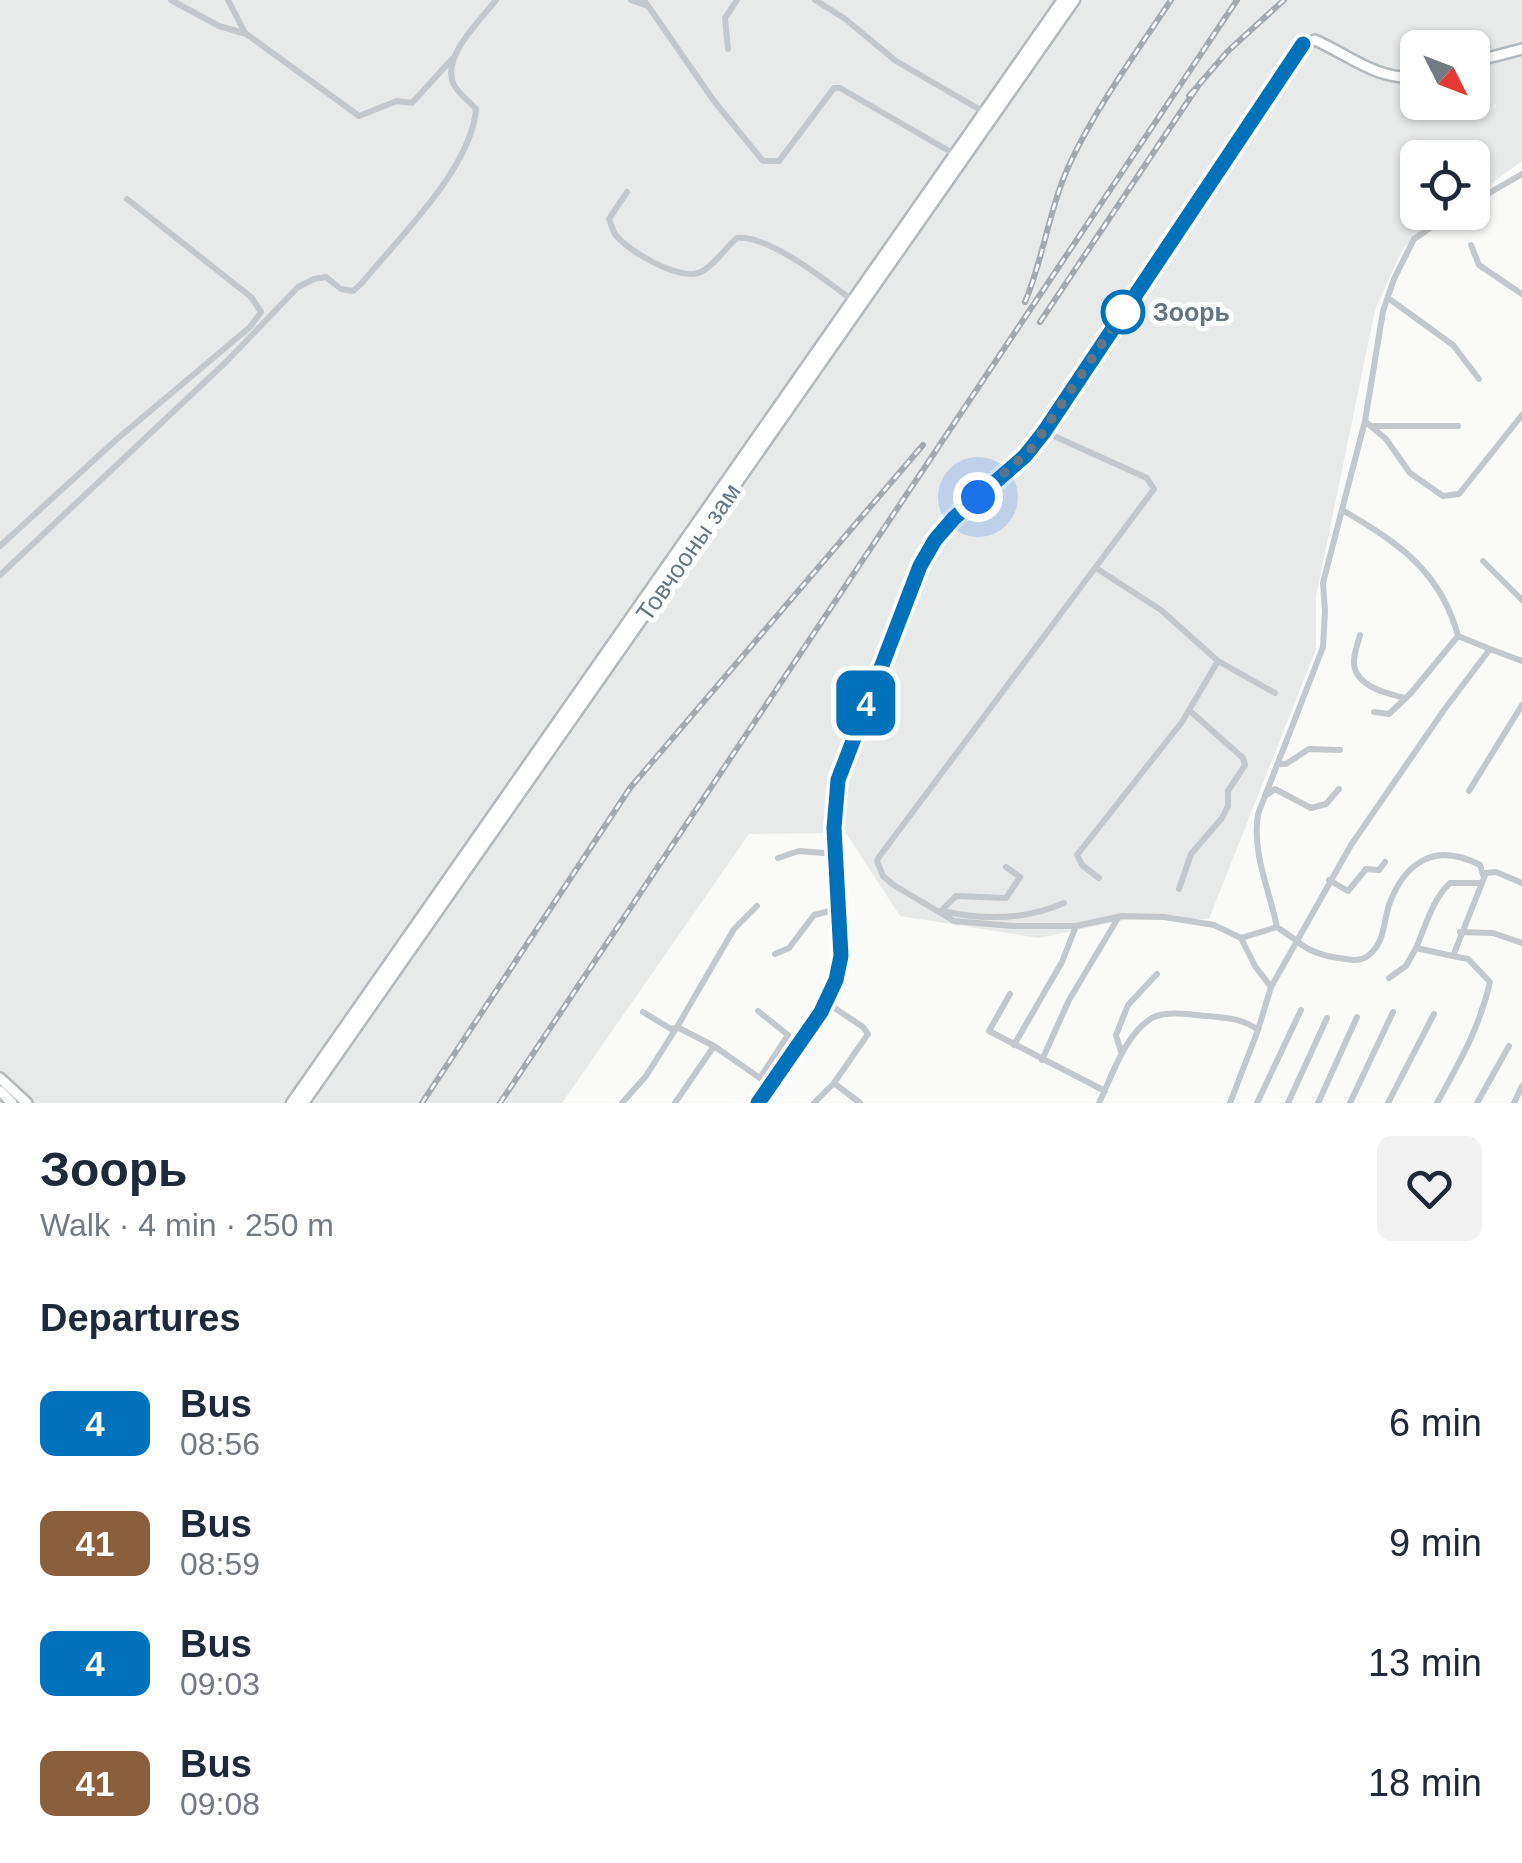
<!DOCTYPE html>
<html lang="en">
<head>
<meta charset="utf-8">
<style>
	body { margin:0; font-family:Arial,sans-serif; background:#f2f2f3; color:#1f2937; height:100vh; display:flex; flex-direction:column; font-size:38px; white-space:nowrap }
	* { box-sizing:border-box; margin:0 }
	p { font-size:32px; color:#747a83 }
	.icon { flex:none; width:55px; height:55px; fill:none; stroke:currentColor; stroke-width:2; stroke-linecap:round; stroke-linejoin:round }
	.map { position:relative; height:1103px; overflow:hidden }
	.panel { display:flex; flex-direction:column; background:#fff; flex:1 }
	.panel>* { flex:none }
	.badge { padding:0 20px; border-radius:15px; font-size:35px; line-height:65px }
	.needle { width:65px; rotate:132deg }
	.fabs { position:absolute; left:1400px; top:30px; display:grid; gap:20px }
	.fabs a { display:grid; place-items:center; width:90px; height:90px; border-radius:15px; background:#fff; box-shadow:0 2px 8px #0004; font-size:50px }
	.you { position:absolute; width:50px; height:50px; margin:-25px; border:8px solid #fff; border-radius:50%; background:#1a73e8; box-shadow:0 0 0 15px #1a73e833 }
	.map>.badge { position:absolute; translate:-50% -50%; box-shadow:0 0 0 5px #fff }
	h2 { padding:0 40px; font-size:38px; line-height:90px }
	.round { display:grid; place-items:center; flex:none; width:105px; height:105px; border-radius:15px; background:#f2f2f3 }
	.headline { display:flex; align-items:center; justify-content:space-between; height:170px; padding:0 40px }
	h1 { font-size:48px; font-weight:600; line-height:75px }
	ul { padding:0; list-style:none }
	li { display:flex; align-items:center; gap:30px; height:120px; padding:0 40px }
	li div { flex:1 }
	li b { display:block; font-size:38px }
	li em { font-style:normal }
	li .badge { min-width:110px; font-weight:700; text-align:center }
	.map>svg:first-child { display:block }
</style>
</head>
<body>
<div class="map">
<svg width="1522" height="1103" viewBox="0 0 1522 1103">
	<rect width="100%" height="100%" fill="#fafaf8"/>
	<path fill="#e8e9e9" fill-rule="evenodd" d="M0 0H1522V161L1473 197 1472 158H1418V212L1451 213 1403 248 1375 310 1316 596V649L1209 919 1124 920 1039 938 900 916 846 833 749 834 562 1103H0ZM1418 48H1472V102H1418Z"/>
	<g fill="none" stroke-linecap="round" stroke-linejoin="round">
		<defs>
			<path id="secondary" d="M1472 62 1522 49
				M758 1103 827 1003 838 973 841 945 834 819 838 780 927 553 954 518 1015 466 1045 432 1300 47 1315 40C1349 55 1377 81 1418 77"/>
			<path id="primary" d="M0 1078 27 1103
				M0 1091 12 1103"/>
			<path id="highway" d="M292 1103 1063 0
				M303 1103 1074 0"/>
		</defs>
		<use href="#secondary" stroke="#b3babf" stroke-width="14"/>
		<use href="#primary" stroke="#b5babe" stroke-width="14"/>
		<use href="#highway" stroke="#b4b9bd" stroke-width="15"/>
		<path stroke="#c3c8cc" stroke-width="6" d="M171 0 219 26 243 33
			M228 0 245 33 359 116 397 101 412 103 452 59
			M631 0 648 6
			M644 0 714 101 763 161H779L834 88H840L956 155
			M815 0 844 18 896 61 984 112
			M728 49 725 18 737 0
			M627 192 609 219C611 224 612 229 615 234 627 251 681 282 701 272 715 265 725 248 737 238 769 235 827 281 852 300
			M1472 203 1522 174
			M1471 245 1479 265 1522 294
			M1388 298 1453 345 1479 379
			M1365 421 1386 439 1410 473 1443 496 1459 494 1522 415
			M1374 426H1458
			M1045 432 1147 478 1154 489 879 857 877 861 883 876 892 884 954 921 1013 926H1076L1122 916 1164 917 1214 925 1241 938 1277 927 1297 941 1351 845 1444 710 1490 649 1522 661
			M1344 511C1399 543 1441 572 1458 636
			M0 546 117 439 250 327 261 312 251 297 127 199
			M1483 561 1522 600
			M1096 568 1161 610 1218 661
			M0 575 227 361 298 287 314 279 326 277 341 289 353 291 362 283C400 236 471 169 476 109 470 102 458 93 454 85 440 57 481 20 496 0
			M1360 635C1358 643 1354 653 1354 661 1353 686 1386 693 1405 698
			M1374 712 1389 714 1411 693 1458 636 1490 649
			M1278 764H1286L1309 749 1340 750
			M1469 791 1522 705
			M1265 796 1275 789 1311 808 1326 804 1339 789
			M778 858 799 851 836 854
			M1099 878 1082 865 1077 855 1182 722 1218 661 1275 693
			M1329 880 1348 891 1366 869 1379 870 1385 862
			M1179 889 1191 854 1222 818 1228 806V791L1245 765 1243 758 1189 710
			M757 906 734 929 677 1027 714 1046 770 1085
			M942 910 956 896 1006 898 1020 877 1006 867
			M942 911C983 920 1026 920 1064 903
			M1277 927C1269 888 1252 855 1258 814L1323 647 1325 611 1323 583 1365 421 1383 311 1394 279 1414 239 1454 212
			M1460 932 1493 933 1522 943
			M1241 938 1255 966 1271 987 1258 1030
			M1416 948C1426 925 1432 900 1450 883H1480
			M775 954 789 948 814 915 838 909
			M1389 978 1406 966 1416 948 1453 956
			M1271 987 1297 941C1308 951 1324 956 1339 958 1350 960 1361 962 1369 955 1385 942 1383 923 1389 905 1405 861 1436 842 1480 865L1483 875
			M1010 994 989 1031 1105 1091
			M758 1011 788 1035 760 1078
			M1014 1045 1062 962 1076 926
			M1121 1052 1116 1035 1128 1005 1157 974
			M1042 1060 1069 1000 1118 918
			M834 1083 860 1103
			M622 1103 646 1076 677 1027 671 1029 643 1012
			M675 1103 714 1046
			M814 1103 834 1083 868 1034 863 1027 827 1003
			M1099 1103C1112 1076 1125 1034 1152 1018 1167 1010 1191 1015 1207 1016 1225 1018 1243 1018 1258 1030L1230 1103
			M1257 1103 1301 1010
			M1288 1103 1327 1018
			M1318 1103 1357 1017
			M1350 1103 1393 1012
			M1388 1103 1434 1014
			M1437 1103C1459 1063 1480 1027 1490 982L1468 959 1453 956 1486 873 1496 872 1522 883
			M1477 1103 1509 1046
			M1514 1103 1522 1086"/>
		<use href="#secondary" stroke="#fff" stroke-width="9"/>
		<use href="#primary" stroke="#fff" stroke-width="9"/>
		<use href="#highway" stroke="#fff" stroke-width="10"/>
		<defs>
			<path id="rail" d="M1189 96 1228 51 1284 0
				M1025 302C1044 257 1049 208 1070 163 1097 106 1136 53 1171 0
				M1040 322 1198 86
				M422 1103 630 788 923 445
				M500 1103 1237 0"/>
		</defs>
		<use href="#rail" stroke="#a2aab0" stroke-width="6"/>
		<use href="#rail" stroke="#fff" stroke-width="2.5" stroke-dasharray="8" stroke-linecap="butt"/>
	</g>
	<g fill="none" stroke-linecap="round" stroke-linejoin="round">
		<defs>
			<path id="line" d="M758 1103 821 1012 836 980 841 956 834 828 838 780 920 566 935 540 954 518 1025 456 1044 432 1303 44"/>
		</defs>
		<use href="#line" stroke="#fff" stroke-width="22"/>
		<use href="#line" stroke="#0072bc" stroke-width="15"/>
		<path stroke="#657683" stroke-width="10" stroke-dasharray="0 18" d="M978 497 1032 448 1123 312"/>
	</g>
	<circle fill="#fff" stroke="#0072bc" stroke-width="5" cx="1123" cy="312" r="20"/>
	<g text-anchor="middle" stroke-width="10" stroke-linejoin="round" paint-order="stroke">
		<g font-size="25" font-weight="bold" fill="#657683" stroke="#fff" text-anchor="start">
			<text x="1153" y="321">Зоорь</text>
		</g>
		<g font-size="25" fill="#657683" stroke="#fff">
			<text transform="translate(688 552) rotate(-55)" y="9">Товчооны зам</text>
		</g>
	</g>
</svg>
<div class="fabs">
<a><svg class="needle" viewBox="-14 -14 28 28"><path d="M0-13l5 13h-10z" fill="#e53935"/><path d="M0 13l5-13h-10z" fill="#747a83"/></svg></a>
<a><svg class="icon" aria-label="locate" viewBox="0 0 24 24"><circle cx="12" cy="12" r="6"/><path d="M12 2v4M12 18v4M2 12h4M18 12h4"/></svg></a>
</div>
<div class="you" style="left:978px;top:497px"></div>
<b class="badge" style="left:866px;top:703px;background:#0072bc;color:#fff">4</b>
</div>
<section class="panel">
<div class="headline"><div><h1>Зоорь</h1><p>Walk · 4 min · 250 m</p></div><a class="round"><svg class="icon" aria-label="heart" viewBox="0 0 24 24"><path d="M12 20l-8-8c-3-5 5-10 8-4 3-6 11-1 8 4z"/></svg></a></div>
<h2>Departures</h2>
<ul>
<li><span class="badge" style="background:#0072bc;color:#fff">4</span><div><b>Bus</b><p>08:56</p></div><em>6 min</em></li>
<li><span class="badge" style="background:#8b5e3c;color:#fff">41</span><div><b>Bus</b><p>08:59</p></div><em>9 min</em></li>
<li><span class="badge" style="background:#0072bc;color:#fff">4</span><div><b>Bus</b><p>09:03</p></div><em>13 min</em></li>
<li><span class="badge" style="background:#8b5e3c;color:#fff">41</span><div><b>Bus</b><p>09:08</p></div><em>18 min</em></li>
</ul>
</section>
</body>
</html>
